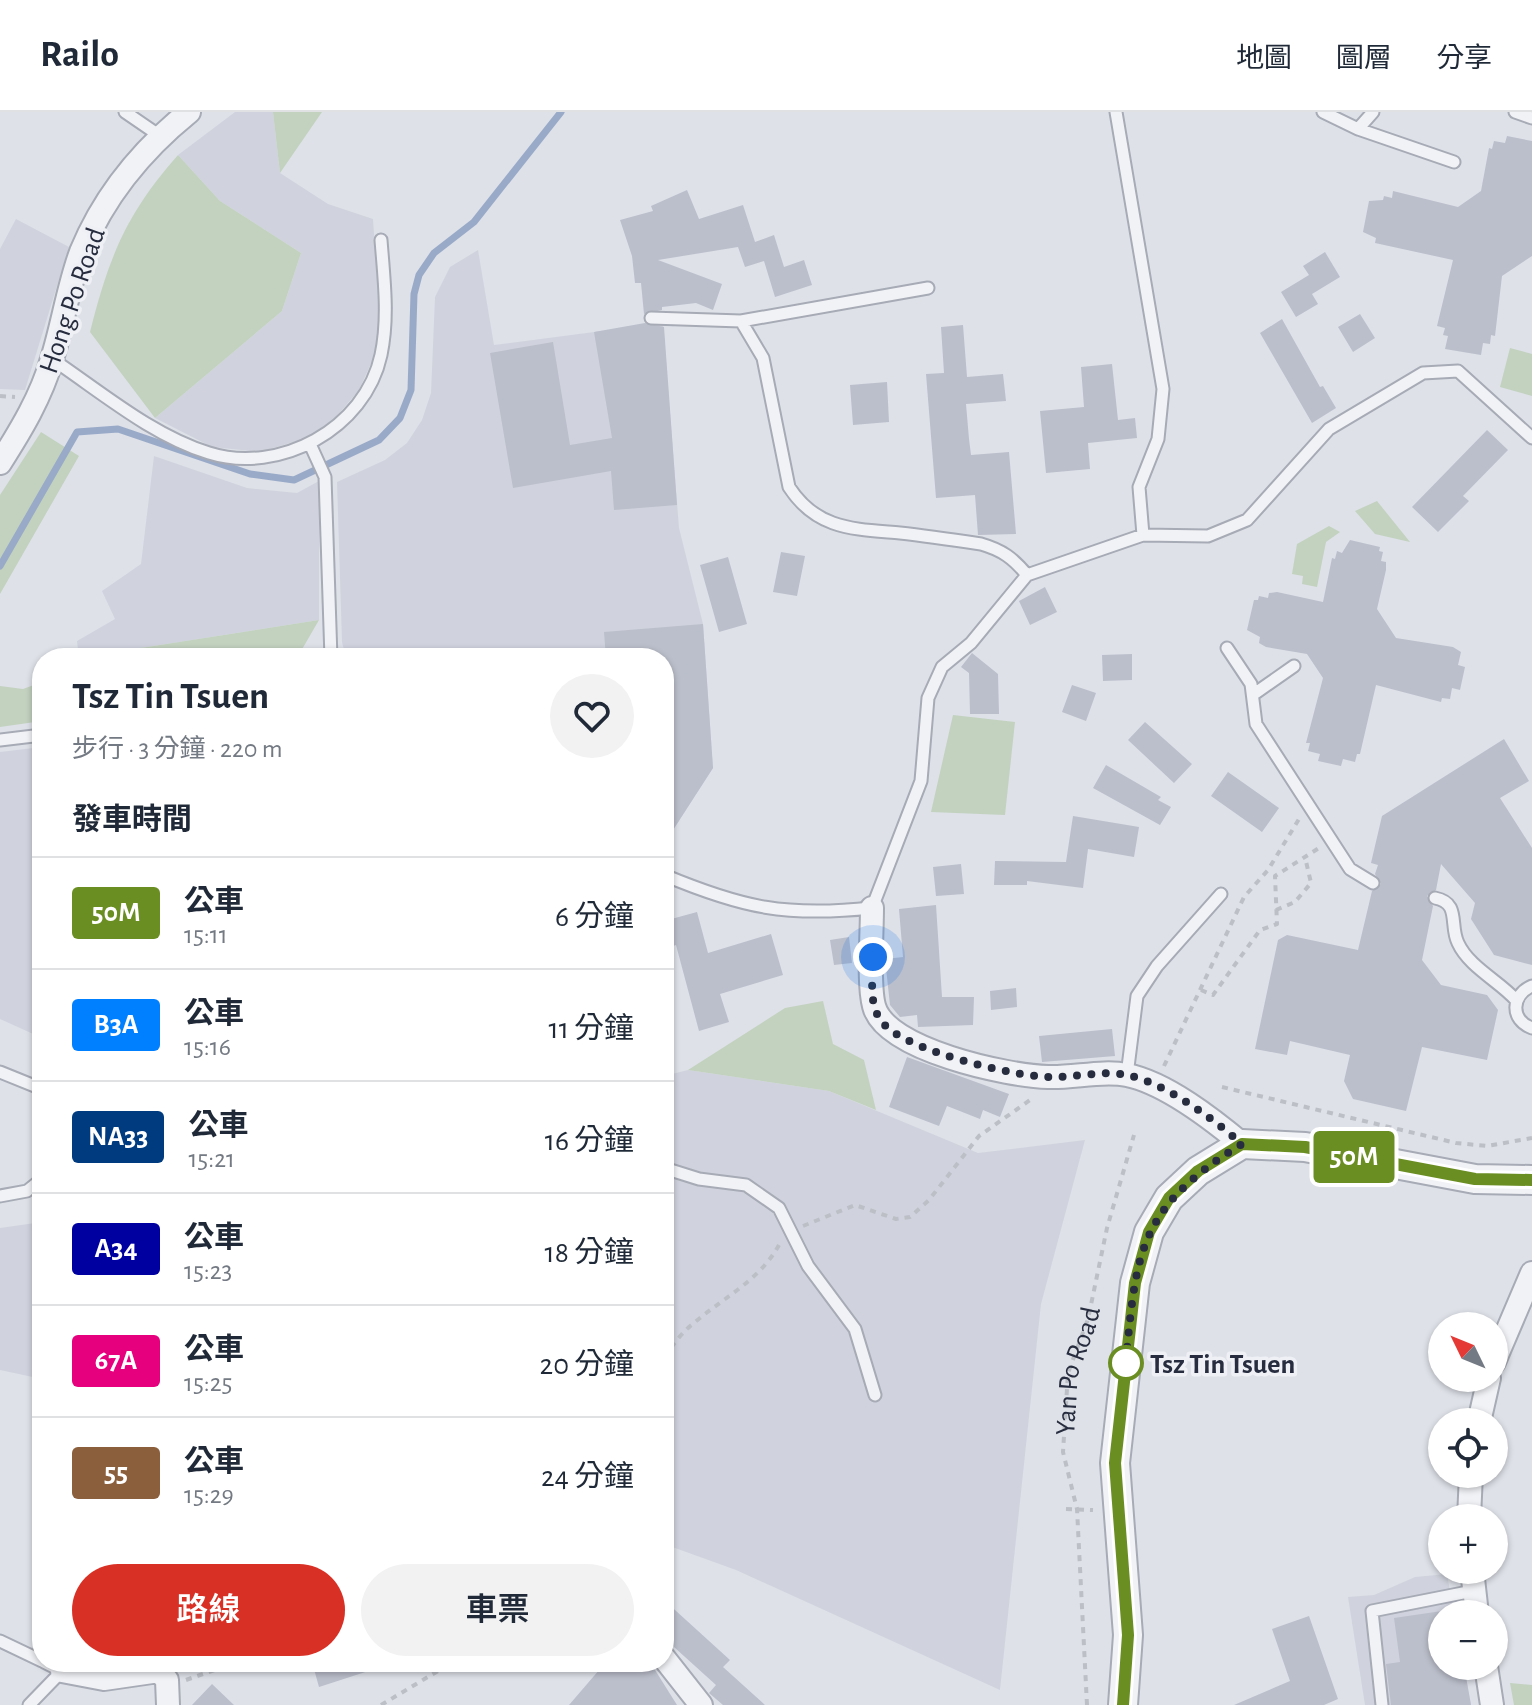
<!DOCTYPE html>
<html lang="zh-TW">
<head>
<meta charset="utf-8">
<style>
	body { margin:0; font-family:"Alegreya Sans","Noto Sans TC",sans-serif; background:#f2f2f3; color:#1f2937; height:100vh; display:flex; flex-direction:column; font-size:30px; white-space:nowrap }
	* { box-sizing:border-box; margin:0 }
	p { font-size:26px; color:#747a83 }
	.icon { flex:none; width:44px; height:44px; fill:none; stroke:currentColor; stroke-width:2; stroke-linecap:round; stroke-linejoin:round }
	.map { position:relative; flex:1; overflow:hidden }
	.details { position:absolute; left:32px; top:536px; width:642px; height:1024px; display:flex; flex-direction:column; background:#fff; border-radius:32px; box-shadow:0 2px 6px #0004 }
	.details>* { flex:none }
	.badge { padding:0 16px; border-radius:6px; font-size:28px; line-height:52px }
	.needle { width:52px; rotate:313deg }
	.buttons { position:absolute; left:1428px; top:1200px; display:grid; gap:16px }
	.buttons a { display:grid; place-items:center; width:80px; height:80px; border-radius:50%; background:#fff; box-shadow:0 2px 6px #0004; font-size:40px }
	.you { position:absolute; width:40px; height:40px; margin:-20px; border:6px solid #fff; border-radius:50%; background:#1a73e8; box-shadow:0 0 0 12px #1a73e833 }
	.map>.badge { position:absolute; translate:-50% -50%; box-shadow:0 0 0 4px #fff }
	h2 { padding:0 40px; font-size:30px; line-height:72px }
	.round { display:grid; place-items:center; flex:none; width:84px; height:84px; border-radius:42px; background:#f2f2f3 }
	.head { display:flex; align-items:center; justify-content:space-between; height:136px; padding:0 40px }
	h1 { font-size:38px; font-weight:600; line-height:60px }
	.primary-button { display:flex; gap:16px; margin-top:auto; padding:16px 40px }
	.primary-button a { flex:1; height:92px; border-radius:48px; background:#d93025; color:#fff; font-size:32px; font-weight:600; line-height:92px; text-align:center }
	.primary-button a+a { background:#f2f2f3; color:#1f2937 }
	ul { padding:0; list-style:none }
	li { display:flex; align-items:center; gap:24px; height:112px; padding:0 40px; border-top:2px solid #e0e1e3 }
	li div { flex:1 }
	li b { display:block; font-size:30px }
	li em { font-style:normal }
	li .badge { min-width:88px; font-weight:700; text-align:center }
	header { display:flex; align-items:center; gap:48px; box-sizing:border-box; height:112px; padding:0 40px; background:#fff; border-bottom:2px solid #e0e1e3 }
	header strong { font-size:38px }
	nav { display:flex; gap:44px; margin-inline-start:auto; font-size:28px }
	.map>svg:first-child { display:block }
</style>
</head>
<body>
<header>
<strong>Railo</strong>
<nav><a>地圖</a><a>圖層</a><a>分享</a></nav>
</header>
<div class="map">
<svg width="1532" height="1593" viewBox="0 0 1532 1593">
	<rect width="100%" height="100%" fill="#dee1e8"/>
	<path fill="#d0d3dd" d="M235 0H273L280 61 328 92 373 107 380 210 374 245 359 278 336 305 307 326 260 340 212 335 155 306 282 199 301 141 220 89 178 43Z
		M16 107 69 135 25 278 0 277V137Z
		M478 138 494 233 663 211 679 416 703 512 713 656 666 729 664 546H346L342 530 337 370 385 348 407 331 422 308 431 281 435 185 450 155Z
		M154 344 247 376 297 381 319 369V508L134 537 110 546H79L77 529 115 507 102 479 141 452Z
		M42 635V926L0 907V640Z
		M688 958 829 979 978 1041 1085 1028 1041 1192 1000 1578 736 1458 664 1432V964Z
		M42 1110V1267L0 1258V1116Z
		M1447 1462 1454 1502H1442V1554H1464L1471 1593H1365L1348 1485 1374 1483 1415 1465Z"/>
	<path fill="#c2d2bf" d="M273 0H322L280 61Z
		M178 43 220 89 301 141 282 199 155 306 90 220C109 145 126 102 178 43Z
		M1510 236 1532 242V284L1500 275Z
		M41 320 79 344 0 482V383Z
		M1377 389 1410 430 1375 422 1355 399Z
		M1329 414 1340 420 1326 430 1317 475 1302 472 1303 464 1292 462 1297 432Z
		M319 508 297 546H110L134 537Z
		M42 570V609L0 615V574L23 577Z
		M953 603 1015 610 1005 703 931 700Z
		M823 889 833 932 864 948 876 998 829 979 688 958 785 896Z
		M1510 1571 1532 1573V1593H1514Z"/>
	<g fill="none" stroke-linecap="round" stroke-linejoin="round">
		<path stroke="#99aac8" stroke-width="7" d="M0 454 77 320 118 317 250 362 294 368 379 328 400 306 411 278 414 182 419 163 434 141 474 110 561 0"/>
	</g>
	<path fill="#bbbfcb" d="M1507 24 1532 29V144L1502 164 1495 224 1491 223 1490 232 1483 231 1481 243 1445 237 1448 224 1443 223 1445 216 1437 214 1453 148 1375 131 1376 126 1363 120 1369 89 1383 88 1384 84 1392 86 1393 79 1458 95 1481 79 1489 36 1492 37 1494 29 1505 31Z
		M687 78 699 107 743 93 755 130 774 123 784 155 804 148 812 173 775 185 764 149 745 155 738 135 658 148 722 172 713 198 696 191 662 195V198L644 202 641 171H635L632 144 620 108 653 99 651 94Z
		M1325 140 1340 165 1312 182 1318 192 1296 205 1281 180 1309 163 1303 154Z
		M1360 202 1375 226 1353 240 1338 215Z
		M1282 207 1320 275 1323 274 1336 296 1312 311 1260 221Z
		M645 211 664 215 677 393 614 398 611 359 513 376 490 241 553 230 570 333 612 326 594 220Z
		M963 213 967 265 1003 262 1006 289 966 292 969 327 971 343 1009 340 1016 422 978 423 975 383 936 386 926 262 944 261 941 215Z
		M1112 252 1118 308 1135 306 1137 326 1088 331 1090 357 1046 361 1040 299 1084 295 1081 255Z
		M887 270 889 310 853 313 850 273Z
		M1487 318 1508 338 1463 384 1469 389 1438 420 1412 395Z
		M1350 428 1380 435 1379 439 1383 440 1381 449 1386 450V458L1377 497 1396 526 1453 535 1461 540 1458 553 1465 555 1460 578 1452 576 1450 587 1442 586 1441 590 1376 573 1360 642H1357L1355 650 1343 647 1341 654 1318 649 1320 642 1308 639 1310 631H1306L1323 566 1307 542 1266 535 1259 531 1260 525 1247 518 1254 488H1258L1259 484 1268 486 1269 481 1277 480 1323 490 1332 446 1335 447 1337 439 1342 441Z
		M781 440 805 444 797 484 773 480Z
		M728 445 747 512 719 520 700 453Z
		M1045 475 1057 500 1030 513 1019 489Z
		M703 512 713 656 664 732V546H606L604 520Z
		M972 541 998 562 999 602H970L969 561 961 555Z
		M1132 542V568L1103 569 1102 543Z
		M1072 573 1096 581 1086 609 1062 600Z
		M1145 610 1192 652 1174 671 1128 628Z
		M1504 627 1529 669 1500 686 1532 736V853L1494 843 1471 807 1475 791 1441 752 1436 778 1427 784 1433 794 1422 848 1441 873 1487 883 1498 898 1487 948 1422 935 1406 999 1353 987 1344 969 1350 943 1290 929 1287 943 1255 937 1278 828 1287 823 1358 838 1372 779 1381 772 1375 762 1378 753 1371 751 1382 704Z
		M1106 653 1161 685 1158 688 1171 695 1160 713 1093 676Z
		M1228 660 1279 696 1262 720 1211 684Z
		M1073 704 1139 715 1134 745 1088 737 1083 776 1027 769V773H994L995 749 1066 750Z
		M961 752 964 782 936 784 933 755Z
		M936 793 942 885H974L973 913 918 915 917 903 900 905 890 893 885 847 903 845 899 797Z
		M697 800 708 841 771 822 783 863 720 882 729 910 699 919 676 833 664 837V809Z
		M849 825 852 851 834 853 830 828Z
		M1016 876 1017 895 991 898 990 879Z
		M1112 917 1115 944 1042 950 1039 924Z
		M907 945 1009 982 1000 1005 983 998 980 1007 947 994 939 1014 889 995Z
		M664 1488 730 1548 723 1555 765 1593H723L709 1581 716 1573 664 1526Z
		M1442 1499V1554H1464L1471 1593H1391L1386 1552 1400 1550 1394 1506Z
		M1309 1504 1338 1587 1324 1593H1234L1290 1569 1272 1517Z
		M312 1550H384V1554L319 1575Z
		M606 1550H650L677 1593H569Z
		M212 1572 234 1593H192Z"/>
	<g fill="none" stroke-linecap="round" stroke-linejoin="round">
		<defs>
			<path id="service" d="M125 0 160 24
				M1116 0 1163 277 1158 327 1139 375 1143 423
				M1323 0 1358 17 1373 0
				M1515 0 1532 6
				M1358 17 1454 50
				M651 206 741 209 763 246 789 375C817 418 854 417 900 421 927 424 954 428 981 432 1002 438 1013 446 1027 463
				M741 209 928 176
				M52 247C101 280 153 324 209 341 279 363 365 317 381 243 389 205 384 167 381 128
				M310 332 325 365 331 546
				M1227 536 1251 572 1256 612 1350 757 1373 771
				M1254 582 1294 554
				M0 628 42 623
				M664 763C743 796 786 805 872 796L921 669 928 586 942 555 971 531 1027 463 1143 423 1208 424 1247 408 1329 317 1423 261 1458 259 1532 326
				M1435 786C1461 791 1449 813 1458 831 1469 855 1499 869 1516 888
				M1532 874C1511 883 1510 908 1532 916
				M0 960 42 977
				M1127 963 1137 884 1157 854 1221 782
				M664 1056 699 1067 746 1073 779 1096 808 1154 855 1217 875 1283
				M0 1084 27 1079 42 1067
				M0 1529 42 1549
				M29 1593 62 1559 44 1550
				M1382 1593 1372 1499 1473 1479"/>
			<path id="minor" d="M0 351C21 318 41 285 52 247 63 212 68 175 81 140 104 84 142 38 189 0
				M872 796C872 822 868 872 874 894 885 938 1008 964 1048 965 1074 966 1102 958 1127 963 1166 971 1212 1007 1242 1032
				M1494 1250 1532 1161
				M1479 1310 1489 1266
				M1469 1406 1471 1362
				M1472 1458 1477 1502
				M664 1546 701 1593
				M1486 1554 1492 1593
				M62 1559 104 1567 159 1559 167 1568 168 1593"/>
			<path id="tertiary" d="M1123 1593 1128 1523 1115 1351 1135 1171 1149 1120 1169 1086 1198 1059 1242 1032 1305 1035 1475 1067 1532 1068"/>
		</defs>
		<use href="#service" stroke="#a7abb5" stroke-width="15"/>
		<use href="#minor" stroke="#a7abb5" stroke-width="26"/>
		<use href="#tertiary" stroke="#a7abb5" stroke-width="32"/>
		<g stroke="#bcbfc6" stroke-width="4" stroke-dasharray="6 6" stroke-linecap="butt">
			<path d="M0 284 15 285"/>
			<path d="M1276 798 1295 790 1311 771 1305 745"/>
			<path d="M1201 878 1213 883 1260 818 1277 812 1275 764 1319 736"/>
			<path d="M1164 954 1244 785 1268 758 1299 707"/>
			<path d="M1222 975 1456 1031 1487 1034 1532 1026"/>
			<path d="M803 1114 855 1093 896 1107 910 1105 929 1088 979 1024 1033 986"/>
			<path d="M664 1245C673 1233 682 1220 694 1211 724 1185 759 1169 779 1133"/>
			<path d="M1066 1397 1093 1398"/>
			<path d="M186 1568 237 1550"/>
			<path d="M381 1593 453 1550"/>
			<path id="s1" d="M1087 1593 1077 1397 1063 1340 1068 1261 1088 1207 1107 1116 1134 1023"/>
		</g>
		<use href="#service" stroke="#f1f2f6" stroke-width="11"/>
		<use href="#minor" stroke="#f1f2f6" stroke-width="22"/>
		<use href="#tertiary" stroke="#f1f2f6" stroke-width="28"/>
	</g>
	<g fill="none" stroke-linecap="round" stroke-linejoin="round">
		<defs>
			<path id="line" d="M1123 1593 1128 1523 1115 1351 1135 1171 1149 1120 1169 1086 1198 1059 1242 1032 1305 1035 1475 1067 1532 1068"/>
		</defs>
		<use href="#line" stroke="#fff" stroke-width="18"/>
		<use href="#line" stroke="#6b8e23" stroke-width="12"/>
		<path stroke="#272d3f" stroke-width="8" stroke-dasharray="0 14.4" d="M873 845C873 866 868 893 882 910 903 938 1013 964 1048 965 1073 966 1102 958 1127 963 1166 971 1213 1007 1242 1032 1131 1100 1137 1147 1124 1266L1126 1251"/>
	</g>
	<circle fill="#fff" stroke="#6b8e23" stroke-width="4" cx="1126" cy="1251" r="16"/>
	<g text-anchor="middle" stroke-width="7" stroke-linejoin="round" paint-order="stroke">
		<g font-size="28" fill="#272d3f" stroke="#eef0f5">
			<text transform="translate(71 188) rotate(-71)" y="10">Hong Po Road</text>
			<text dy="10" stroke="none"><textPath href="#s1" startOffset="338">Yan Po Road</textPath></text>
		</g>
		<g font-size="28" font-weight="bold" fill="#272d3f" stroke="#eef0f5" text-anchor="start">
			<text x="1150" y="1261">Tsz Tin Tsuen</text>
		</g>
	</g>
</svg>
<div class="buttons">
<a><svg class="needle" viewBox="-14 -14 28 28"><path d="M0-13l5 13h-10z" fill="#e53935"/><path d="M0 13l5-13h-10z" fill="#747a83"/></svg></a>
<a><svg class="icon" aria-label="locate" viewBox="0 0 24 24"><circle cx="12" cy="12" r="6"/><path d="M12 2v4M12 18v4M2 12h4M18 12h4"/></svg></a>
<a>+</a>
<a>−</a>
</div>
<div class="you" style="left:873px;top:845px"></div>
<b class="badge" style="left:1354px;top:1045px;background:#6b8e23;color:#fff">50M</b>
<section class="details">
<div class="head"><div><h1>Tsz Tin Tsuen</h1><p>步行 · 3 分鐘 · 220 m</p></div><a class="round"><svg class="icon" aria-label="heart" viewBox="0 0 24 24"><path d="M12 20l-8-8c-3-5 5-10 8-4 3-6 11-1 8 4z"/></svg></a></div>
<h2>發車時間</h2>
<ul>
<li><span class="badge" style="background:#6b8e23;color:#fff">50M</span><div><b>公車</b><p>15:11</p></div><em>6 分鐘</em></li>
<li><span class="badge" style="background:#0080ff;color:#fff">B3A</span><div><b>公車</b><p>15:16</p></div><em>11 分鐘</em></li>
<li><span class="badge" style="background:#003b80;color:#fff">NA33</span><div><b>公車</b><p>15:21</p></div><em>16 分鐘</em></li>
<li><span class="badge" style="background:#0000a0;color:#fff">A34</span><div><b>公車</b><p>15:23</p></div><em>18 分鐘</em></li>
<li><span class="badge" style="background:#e6007e;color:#fff">67A</span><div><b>公車</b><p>15:25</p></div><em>20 分鐘</em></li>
<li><span class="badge" style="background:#8b5e3c;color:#fff">55</span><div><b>公車</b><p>15:29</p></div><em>24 分鐘</em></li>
</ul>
<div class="primary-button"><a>路線</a><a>車票</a></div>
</section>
</div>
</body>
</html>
